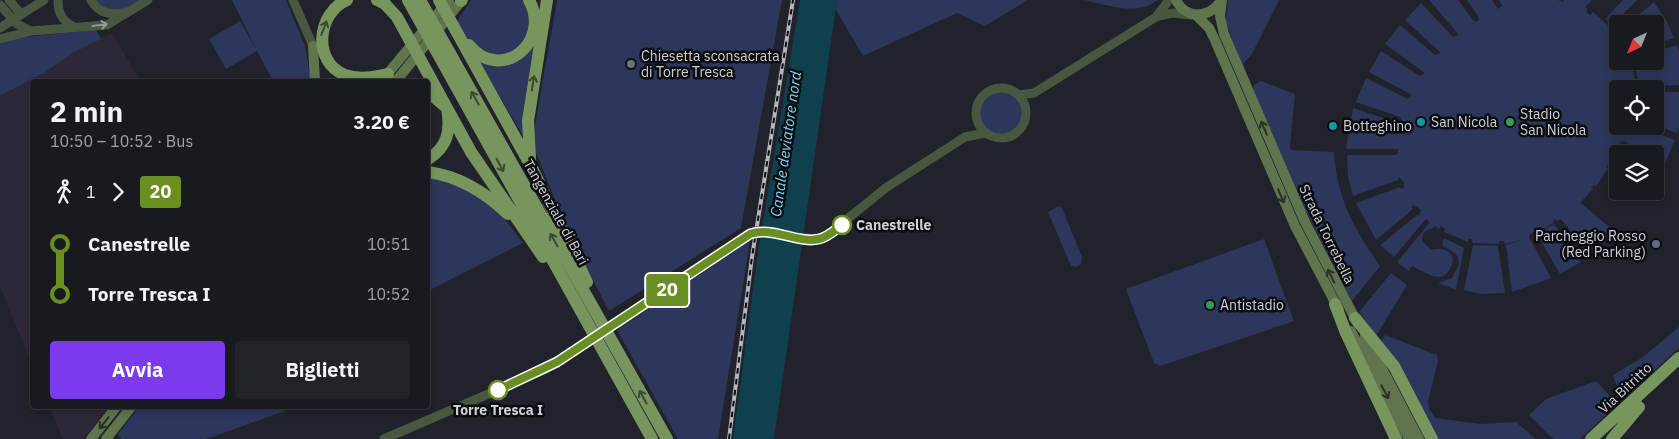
<!DOCTYPE html>
<html lang="it">
<head>
<meta charset="utf-8">
<style>
	body { margin:0; font-family:"IBM Plex Sans",sans-serif; background:#212329; color:#f1f3f6; height:100vh; display:flex; flex-direction:column; font-size:19px; white-space:nowrap }
	* { box-sizing:border-box; margin:0 }
	p { font-size:16px; color:#9fa1a5 }
	.icon { flex:none; width:28px; height:28px; fill:none; stroke:currentColor; stroke-width:2; stroke-linecap:round; stroke-linejoin:round }
	.map { position:relative; flex:1; overflow:hidden }
	.side { position:absolute; left:30px; top:79px; width:400px; height:330px; display:flex; flex-direction:column; background:#181a20; border-radius:5px; box-shadow:0 2px 8px #0003,0 0 0 1px #36383e }
	.side>* { flex:none }
	.badge { padding:0 10px; border-radius:4px; font-size:18px; line-height:32px }
	.needle { width:32px; rotate:223deg }
	.tools { position:absolute; left:1609px; top:15px; display:grid; gap:10px }
	.tools a { display:grid; place-items:center; width:55px; height:55px; border-radius:5px; background:#181a20; box-shadow:0 2px 8px #0003,0 0 0 1px #36383e; font-size:25px }
	.map>.badge { position:absolute; translate:-50% -50%; box-shadow:0 0 0 2px #fff }
	.legs { display:flex; align-items:center; gap:8px; height:55px; padding:0 20px; font-size:16px }
	.legs p { margin-inline-start:auto }
	.headline { display:flex; align-items:center; justify-content:space-between; height:85px; padding:0 20px }
	h1 { font-size:28px; font-weight:700; line-height:38px }
	.button { display:flex; gap:10px; margin-top:auto; padding:10px 20px }
	.button a { flex:1; height:58px; border-radius:5px; background:#7c3aed; color:#fff; font-size:20px; font-weight:700; line-height:58px; text-align:center }
	.button a+a { background:#212329; color:#f1f3f6 }
	ul { padding:0 20px; list-style:none }
	li { display:flex; align-items:center; gap:18px; height:50px; font-size:19px }
	li i { display:grid; place-items:center; width:8px; height:100%; margin:0 6px; background:currentColor }
	li i::after { content:''; width:12px; height:12px; margin:-6px; border:4px solid; border-radius:50%; background:#181a20 }
	li p { margin-inline-start:auto }
	li:first-child i { background:linear-gradient(#0000 50%,currentColor 0) }
	li:last-child i { background:linear-gradient(currentColor 50%,#0000 0) }
	.map>svg:first-child { display:block }
</style>
</head>
<body>
<div class="map">
<svg width="1679" height="439" viewBox="0 0 1679 439">
	<rect width="100%" height="100%" fill="#20232b"/>
	<path fill="#2d2737" d="M112 33 140 81H32V365L0 286V96L44 73 75 52Z
		M49 406H110L83 439H63Z"/>
	<path fill="#2d365b" d="M94 0H140L124 10 108 12Z
		M232 0H286L305 46 311 81H273L257 51 226 69 209 39 240 21 256 49Z
		M471 0H524L532 31 515 52 494 56 470 43 457 21Z
		M557 0H782L741 228 609 311 566 228 532 142Z
		M837 0H1028L985 26 957 13 863 56 836 10Z
		M1084 0H1158C1135 17 1110 5 1084 0Z
		M1228 0H1279L1252 54 1242 65 1226 22Z
		M1429 0H1458L1473 20 1476 22 1479 20 1478 16 1467 0H1492L1498 9 1502 6 1499 0H1558L1563 2 1564 0H1592L1585 7 1588 9 1586 12 1590 15 1593 12 1612 29 1610 33 1613 35 1615 33 1617 36 1618 61H1631L1636 86H1633L1632 89H1618V126H1636L1675 140 1665 163 1655 158V154H1647L1624 141 1620 142 1619 145 1633 154H1618L1620 149 1611 165 1608 164 1606 167 1608 169 1596 186 1594 185 1591 188 1593 189 1579 204 1581 203 1615 232 1589 256 1561 219 1557 221 1555 219 1553 221V223L1535 234 1534 232 1530 234 1529 237 1551 278 1512 292 1506 245 1521 240 1505 244 1504 241H1499V244L1473 243 1471 239H1468V242L1444 232 1445 229 1441 226 1439 229 1435 226C1429 231 1422 230 1422 241L1430 249C1434 250 1438 248 1442 249 1459 253 1453 271 1442 277L1432 276 1412 266 1409 271 1399 264 1398 261 1430 222 1426 219 1394 257 1380 245 1417 215 1419 216 1421 210 1414 205 1411 207 1413 209 1376 240 1356 203 1400 187 1401 189 1404 188V182L1399 177 1398 180 1353 196 1348 177 1347 155H1395L1398 154V149H1346L1353 108 1398 123 1402 122 1400 117 1356 102 1366 78 1408 99 1412 95 1369 72 1381 51 1420 76 1425 73 1385 44 1400 25 1435 55 1441 53 1405 20 1421 3 1453 37 1459 35Z
		M1623 0H1637L1612 25 1605 19Z
		M1654 2 1666 20 1674 38 1655 45V24H1628Z
		M96 30 101 39 75 52 44 73 0 96V43L24 37Z
		M537 37 523 136 478 60 495 64Z
		M1677 45 1679 53V85L1639 87 1634 61H1655V52Z
		M1261 81 1295 94 1290 146 1291 150 1334 152C1337 200 1354 228 1380 266L1352 301 1307 213 1253 91 1254 85Z
		M979 113a22 22 0 1 1 44 0a22 22 0 1 1-44 0Z
		M1655 92H1679V127L1677 133 1655 125Z
		M428 176 453 182 497 209 523 243 428 291Z
		M1058 206 1062 208 1082 257 1081 264 1077 267 1071 266 1048 212Z
		M1554 224 1581 262 1560 274 1537 234Z
		M1444 238 1464 248 1456 290 1438 283 1452 278 1459 264 1457 255 1442 245Z
		M1264 239 1294 321 1160 366 1154 363 1126 289Z
		M750 241 718 439H678L617 330Z
		M1473 245 1498 246 1505 293 1480 294 1464 290Z
		M1391 273 1407 285 1376 336 1359 312Z
		M1679 327V348L1630 393C1620 394 1615 384 1613 375L1643 357Z
		M1385 335 1437 355 1438 361 1428 402 1429 409 1436 418 1480 424 1516 422 1536 439H1437L1424 417 1412 387 1381 341Z
		M1596 381 1612 398 1613 408 1580 439H1553L1529 415 1546 399Z
		M140 406H283L285 411 206 439H121L118 434Z"/>
	<path fill="#103f4d" d="M800 0H837L774 439H733L758 252Z"/>
	<g fill="none" stroke-linecap="round" stroke-linejoin="round">
		<path stroke="#4a5740" stroke-width="9" d="M9 0 21 14
			M58 0C58 13 62 21 74 27
			M91 0C98 13 111 16 126 12
			M293 0 313 46
			M0 5 17 24 31 31
			M1156 17 1172 13 1192 15
			M0 28 44 0
			M0 39 31 31 107 25 148 0
			M976 113a25 25 0 1 1 50 0a25 25 0 1 1-50 0Z
			M1019 95 1034 93 1156 17 1169 0
			M617 324 750 234C774 225 802 245 826 236L887 187 965 137 985 133
			M384 439 546 369 584 344"/>
		<path stroke="#60744e" stroke-width="10" d="M1176 0C1186 20 1209 18 1221 1
			M1222 0 1220 16 1224 34 1305 222 1358 324
			M1196 15 1209 28 1214 38 1295 226 1339 310
			M313 46 315 81
			M384 78 449 0
			M396 81 462 0
			M1351 331 1409 439
			M1365 336 1419 439
			M91 439 117 406
			M106 439 132 406"/>
		<path stroke="#78955e" stroke-width="12" d="M347 0C317 13 312 62 345 75 359 80 374 77 388 74
			M377 0 385 4 397 17 471 152 543 257
			M408 0 652 439
			M420 0 667 439
			M439 0 531 166 587 282
			M461 1 462 0
			M469 45C501 84 552 42 529 0
			M428 92 447 108C451 130 448 147 428 159
			M530 158 528 121 547 0
			M428 172C458 176 486 193 508 214
			M1335 304 1346 333 1396 439
			M1355 318 1394 366 1432 439
			M1591 439 1679 358
			M1612 439 1639 407"/>
		<defs>
			<path id="rail" d="M729 439 752 257 793 0"/>
		</defs>
		<use href="#rail" stroke="#b5b7bd" stroke-width="4"/>
		<use href="#rail" stroke="#0b0c10" stroke-width="2" stroke-dasharray="5.5" stroke-linecap="butt"/>
	</g>
	<defs><path id="oneway-shaft" d="M-6 0H5M1.5-3L5.5 0L1.5 3" fill="none" stroke-width="1.6" stroke-linecap="round" stroke-linejoin="round" transform="scale(1.25)"/></defs>
	<use stroke="#939a93" href="#oneway-shaft" transform="translate(100 25) rotate(-7)"/>
	<g stroke="#3c4a33">
		<use href="#oneway-shaft" transform="translate(324 28) rotate(-69)"/>
		<use href="#oneway-shaft" transform="translate(533 83) rotate(-81)"/>
		<use href="#oneway-shaft" transform="translate(475 98) rotate(-119)"/>
		<use href="#oneway-shaft" transform="translate(500 165) rotate(61)"/>
		<use href="#oneway-shaft" transform="translate(554 240) rotate(-119)"/>
		<use href="#oneway-shaft" transform="translate(643 397) rotate(-119)"/>
	</g>
	<g stroke="#293026">
		<use href="#oneway-shaft" transform="translate(1264 128) rotate(-113)"/>
		<use href="#oneway-shaft" transform="translate(1281 196) rotate(67)"/>
		<use href="#oneway-shaft" transform="translate(1331 276) rotate(-117)"/>
		<use href="#oneway-shaft" transform="translate(1385 392) rotate(62)"/>
		<use href="#oneway-shaft" transform="translate(104 423) rotate(129)"/>
	</g>
	<g fill="none" stroke-linecap="round" stroke-linejoin="round">
		<defs>
			<path id="line-1" d="M498 390 557 362 750 234C772 226 798 244 819 239 828 237 835 230 842 225"/>
		</defs>
		<use href="#line-1" stroke="#fff" stroke-width="11"/>
		<use href="#line-1" stroke="#6b8e23" stroke-width="8"/>
	</g>
	<circle fill="#6b7280" stroke="#0b0c10" stroke-width="2" cx="631" cy="64" r="5"/>
	<g fill="#0f9aa8" stroke="#0b0c10" stroke-width="2">
		<circle cx="1421" cy="122" r="5"/>
		<circle cx="1333" cy="126" r="5"/>
	</g>
	<g fill="#2e9e5b" stroke="#0b0c10" stroke-width="2">
		<circle cx="1510" cy="122" r="5"/>
		<circle cx="1210" cy="305" r="5"/>
	</g>
	<g fill="#fff" stroke="#6b8e23" stroke-width="2.5">
		<circle cx="842" cy="225" r="9"/>
		<circle cx="498" cy="390" r="9"/>
	</g>
	<circle fill="#5c6f8a" stroke="#0b0c10" stroke-width="2" cx="1656" cy="244" r="5"/>
	<g text-anchor="middle" stroke-width="5" stroke-linejoin="round" paint-order="stroke">
		<g font-size="14" fill="#cfd1d7" stroke="#0b0c10" text-anchor="start">
			<text x="641" y="61">Chiesetta sconsacrata<tspan x="641" dy="16">di Torre Tresca</tspan></text>
			<text x="1520" y="119">Stadio<tspan x="1520" dy="16">San Nicola</tspan></text>
			<text x="1431" y="127">San Nicola</text>
			<text x="1343" y="131">Botteghino</text>
			<text x="1646" y="241" text-anchor="end">Parcheggio Rosso<tspan x="1646" dy="16">(Red Parking)</tspan></text>
			<text x="1220" y="310">Antistadio</text>
		</g>
		<g font-size="14" fill="#cfd1d7" stroke="#0b0c10">
			<text transform="translate(556 212) rotate(61)" y="5">Tangenziale di Bari</text>
			<text transform="translate(1327 234) rotate(64)" y="5">Strada Torrebella</text>
			<text transform="translate(1625 388) rotate(-43)" y="5">Via Bitritto</text>
		</g>
		<g font-size="14" font-weight="bold" fill="#cfd1d7" stroke="#0b0c10" text-anchor="start">
			<text x="856" y="230">Canestrelle</text>
			<text x="498" y="415" text-anchor="middle">Torre Tresca I</text>
		</g>
		<g font-size="15" font-style="italic" fill="#7cd6f6" stroke="#0b0c10">
			<text transform="translate(786 144) rotate(-82)" y="5">Canale deviatore nord</text>
		</g>
	</g>
</svg>
<div class="tools">
<a><svg class="needle" viewBox="-14 -14 28 28"><path d="M0-13l5 13h-10z" fill="#e53935"/><path d="M0 13l5-13h-10z" fill="#9fa1a5"/></svg></a>
<a><svg class="icon" aria-label="locate" viewBox="0 0 24 24"><circle cx="12" cy="12" r="6"/><path d="M12 2v4M12 18v4M2 12h4M18 12h4"/></svg></a>
<a><svg class="icon" aria-label="layers" viewBox="0 0 24 24"><path d="M12 4l9 5-9 5-9-5zM3 14l9 5 9-5"/></svg></a>
</div>
<b class="badge" style="left:667px;top:290px;background:#6b8e23;color:#fff">20</b>
<section class="side">
<div class="headline"><div><h1>2 min</h1><p>10:50 – 10:52 · Bus</p></div><b>3.20 €</b></div>
<div class="legs"><svg class="icon" aria-label="walk" viewBox="0 0 24 24"><circle cx="13" cy="4" r="2"/><path d="M13 8l-2 6 4 7M11 14l-3 7M7 12l3-4h3l4 4"/></svg>1<svg class="icon" aria-label="forward" viewBox="0 0 24 24"><path d="M9 5l7 7-7 7"/></svg><b class="badge" style="background:#6b8e23;color:#fff">20</b></div>
<ul>
<li><i style="color:#6b8e23"></i><b>Canestrelle</b><p>10:51</p></li>
<li><i style="color:#6b8e23"></i><b>Torre Tresca I</b><p>10:52</p></li>
</ul>
<div class="button"><a>Avvia</a><a>Biglietti</a></div>
</section>
</div>
</body>
</html>
